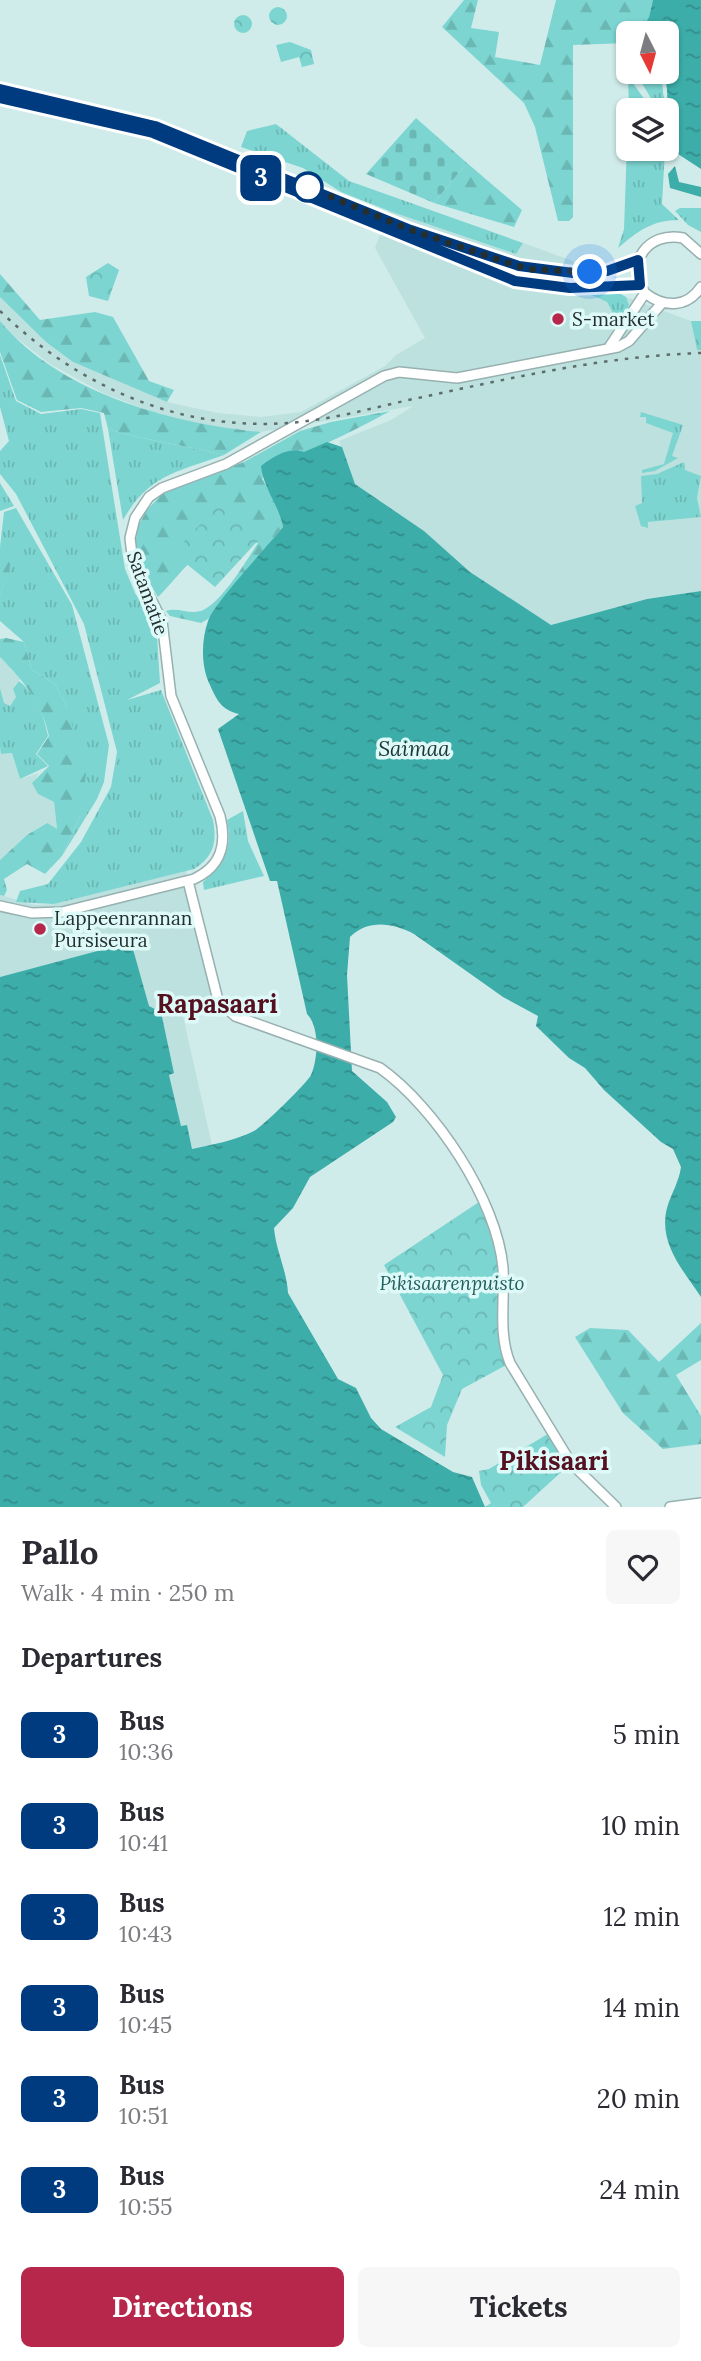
<!DOCTYPE html>
<html lang="en">
<head>
<meta charset="utf-8">
<style>
	body { margin:0; font-family:Lora,serif; background:#f7f7f7; color:#2b2b33; height:100vh; display:flex; flex-direction:column; font-size:26px; white-space:nowrap }
	* { box-sizing:border-box; margin:0 }
	p { font-size:23px; color:#7c7c81 }
	.icon { flex:none; width:38px; height:38px; fill:none; stroke:currentColor; stroke-width:2; stroke-linecap:round; stroke-linejoin:round }
	.map { position:relative; height:1507px; overflow:hidden }
	.details { display:flex; flex-direction:column; background:#fff; flex:1 }
	.details>* { flex:none }
	.badge { padding:0 14px; border-radius:10px; font-size:24px; line-height:46px }
	.needle { width:46px; rotate:174deg }
	.fabs { position:absolute; left:616px; top:21px; display:grid; gap:14px }
	.fabs a { display:grid; place-items:center; width:63px; height:63px; border-radius:10px; background:#fff; box-shadow:0 2px 5px #0004; font-size:35px }
	.you { position:absolute; width:35px; height:35px; margin:-18px; border:5px solid #fff; border-radius:50%; background:#1a73e8; box-shadow:0 0 0 10px #1a73e833 }
	.map>.badge { position:absolute; translate:-50% -50%; box-shadow:0 0 0 4px #fff }
	h2 { padding:0 21px; font-size:26px; line-height:63px }
	.round { display:grid; place-items:center; flex:none; width:74px; height:74px; border-radius:10px; background:#f7f7f7 }
	.summary { display:flex; align-items:center; justify-content:space-between; height:119px; padding:0 21px }
	h1 { font-size:33px; font-weight:800; line-height:52px }
	.button { display:flex; gap:14px; margin-top:auto; padding:14px 21px }
	.button a { flex:1; height:80px; border-radius:10px; background:#b7264b; color:#fff; font-size:28px; font-weight:800; line-height:80px; text-align:center }
	.button a+a { background:#f7f7f7; color:#2b2b33 }
	ul { padding:0; list-style:none }
	li { display:flex; align-items:center; gap:21px; height:91px; padding:0 21px }
	li div { flex:1 }
	li b { display:block; font-size:26px }
	li em { font-style:normal }
	li .badge { min-width:77px; font-weight:700; text-align:center }
	.map>svg:first-child { display:block }
</style>
</head>
<body>
<div class="map">
<svg width="701" height="1507" viewBox="0 0 701 1507">
	<defs>
		<pattern id="grass-tufts" width="24" height="20" patternUnits="userSpaceOnUse" patternTransform="scale(1.75)"><rect width="24" height="20" fill="#7cd5d1"/><path d="M3 7l-1-3M5 7V3M7 7l1-3M15 17l-1-3M17 17v-4M19 17l1-3" fill="none" stroke="#6bb7b4"/></pattern>
		<pattern id="forest-firs" width="22" height="20" patternUnits="userSpaceOnUse" patternTransform="scale(1.75)"><rect width="22" height="20" fill="#7cd5d1"/><path d="M5 1l3.5 6h-7zM16 11l3.5 6h-7z" fill="#6bb7b4"/></pattern>
		<pattern id="cemetery-stones" width="16" height="16" patternUnits="userSpaceOnUse" patternTransform="scale(1.75)"><rect width="16" height="16" fill="#7cd5d1"/><path d="M2 7V4a2 2 0 0 1 4 0v3zM10 15v-3a2 2 0 0 1 4 0v3z" fill="#6bb7b4"/></pattern>
		<pattern id="park-crowns" width="20" height="18" patternUnits="userSpaceOnUse" patternTransform="scale(1.75)"><rect width="20" height="18" fill="#7cd5d1"/><path d="M2 6a3 3 0 1 1 6 0M12 15a3 3 0 1 1 6 0" fill="none" stroke="#6bb7b4"/></pattern>
		<pattern id="water-ripples" width="26" height="14" patternUnits="userSpaceOnUse" patternTransform="scale(1.75)"><rect width="26" height="14" fill="#3cada9"/><path d="M2 4q2-2 4 0t4 0M15 11q2-2 4 0t4 0" fill="none" stroke="#328d8a"/></pattern>
	</defs>
	<rect width="100%" height="100%" fill="#d0ecea"/>
	<path fill="#bde1df" d="M389 211 516 254 523 243 573 261 584 293H592L607 302 615 317 629 305 626 297 691 321 697 350H701V591L647 599 551 625 470 572 424 531 355 484 339 441 391 420 413 406 261 432 215 428 157 414 103 393 50 364 10 333 0 321V297L46 342 73 362 167 402 218 413 261 417 301 412 385 366 396 355 425 338 375 248Z
		M0 657 20 679 13 689 16 697 10 706 4 703 0 688Z
		M0 747 2 754 12 753 20 779 39 773 33 783 38 794 54 802 57 830 46 823 27 835 0 860Z
		M186 870 215 990 224 1009 183 1016 212 1145 192 1149 187 1126 181 1127 169 1074 174 1073 161 1012 149 1006 131 942 0 977V895L35 905 54 904Z"/>
	<path fill="url(#grass-tufts)" d="M661 73 665 110H658L637 75Z
		M628 76 652 110H629Z
		M628 116V149H665L662 204 679 220C652 220 638 231 618 248L624 229Z
		M276 124 349 181 523 243 516 254 389 211 341 192 303 168 241 147 247 131Z
		M680 208H701V232L688 225 675 211Z
		M612 289 626 297 629 305 622 323 615 317 607 302 583 291Z
		M691 321H701V350H697Z
		M0 355 16 401 41 414 81 409 100 413 125 569 135 593 152 620 157 636 160 683 127 700 161 690 213 820C217 843 214 856 194 869L54 904 16 902 20 891 48 884 81 842 111 787 117 752 84 624 16 494 0 474V451L9 441 0 407Z
		M641 412 683 425 672 456 678 458 655 471 642 473V470L664 464 673 433 646 423V417H640Z
		M108 429C146 441 185 445 224 455 178 472 149 474 123 520Z
		M684 462 685 470 701 476 697 498 701 517 648 522V528L641 526 635 506 642 503 641 476 657 474Z
		M0 483 14 506 0 511Z
		M16 508 72 605 109 745 104 782 97 799 62 856 80 816 67 707 55 684 32 670 24 642 0 621V596L11 561 0 547 4 512Z
		M19 681C37 696 43 713 48 736L36 754 48 766 20 779 12 753 1 754 0 747V688L4 703 10 706 16 697 13 689Z
		M243 811 248 841 264 876 204 890 203 882C224 864 233 848 227 820Z"/>
	<path fill="url(#forest-firs)" d="M464 0H478L471 28 499 32 495 57 540 65 556 0H653L649 17 639 33H628V43L573 45V217L569 221H558L535 127 524 103 442 27Z
		M467 163 522 210 514 227 434 203Z
		M0 274 40 320 95 312 113 317 149 381 174 390 167 402 73 362 46 342 0 297Z
		M0 321C59 393 173 424 261 432L224 455C185 445 146 441 108 429L104 413 81 408 41 412 17 400 0 352Z
		M390 411C348 435 303 452 262 478L280 512 283 527 208 619 201 623 170 616 166 611C179 606 192 617 205 609 223 600 247 560 258 543 204 531 192 563 158 597L136 560 135 546 138 526 147 510 162 494 244 462 300 431 331 422Z
		M0 547 12 560 0 596Z
		M6 638 24 642 32 670 55 684 67 707 86 774 80 816 62 856 45 874 27 864 4 879 7 890 4 896 0 895V860L27 835 47 823 57 829 54 802 38 794 32 783 49 766 37 754 49 736C41 701 24 682 0 657V639Z
		M701 1323V1360L676 1375 701 1416V1444L663 1449 623 1413 575 1337 590 1328 628 1330 659 1362Z"/>
	<path fill="url(#cemetery-stones)" d="M416 118 467 163 434 203 366 174Z"/>
	<path fill="url(#park-crowns)" d="M269 16a9 9 0 1 1 18 0a9 9 0 1 1-18 0Z
		M234 24a9 9 0 1 1 18 0a9 9 0 1 1-18 0Z
		M290 42 311 50 314 64 302 67 299 57 281 62 276 45Z
		M108 263 119 270 108 301 89 296 86 277Z
		M226 497 265 533 215 587 173 553Z
		M482 1200 499 1249 510 1363 462 1389 447 1425 445 1457 395 1427 431 1407 443 1375 384 1265Z
		M551 1432 571 1463 523 1507H485L491 1503 481 1485 479 1471 489 1469Z"/>
	<path fill="url(#water-ripples)" d="M653 0H701V169L678 154C674 141 669 129 668 116 666 99 670 87 662 72H667V33H639L649 17Z
		M675 166 679 182 701 187V197L670 188 668 174Z
		M327 442 342 447 355 484 424 531 470 572 551 625 647 599 701 591V1297C683 1270 658 1243 667 1208 671 1194 679 1182 681 1167L673 1149 661 1142 604 1090 585 1068 569 1058 536 1026 538 1016 503 997 414 934C392 923 369 919 350 937L347 975 352 1071 387 1102 396 1117 393 1122 310 1177 293 1208 274 1228C276 1251 287 1271 288 1293L338 1379 356 1388 371 1418 381 1429 453 1472 472 1477 485 1507H0V977L131 942 149 1006 161 1012 174 1073 169 1075 181 1126 187 1125 192 1149C214 1144 234 1141 254 1131 263 1126 307 1083 311 1075 318 1059 320 1027 307 1014L277 881H270L218 729 239 714C222 710 217 701 210 685 201 667 201 641 208 621 213 604 269 545 283 527 279 505 263 488 261 466 273 457 289 446 304 452Z"/>
	<g fill="none" stroke-linecap="round" stroke-linejoin="round">
		<defs>
			<path id="secondary" d="M0 89 155 126 408 229 519 266 573 273 607 271 638 260
				M0 98 153 133 515 281 570 288 640 285
				M701 254 683 238C648 231 625 262 645 293 664 308 687 308 701 287
				M608 349 645 293
				M188 881 218 1000 235 1016 380 1068C435 1107 497 1200 503 1268 505 1300 498 1334 510 1363L571 1463 616 1507
				M0 906 32 913 62 912 194 879C222 866 227 844 220 816L171 696 162 621 133 563 130 538 135 518 149 497 162 488 226 464 384 376 399 372 457 378 618 347 629 341 662 303
				M670 1507 701 1503"/>
		</defs>
		<use href="#secondary" stroke="#97b1b0" stroke-width="12"/>
		<use href="#secondary" stroke="#fff" stroke-width="9"/>
		<path stroke="#5d6d6c" stroke-width="2.5" stroke-dasharray="3.5 7" stroke-linecap="butt" d="M0 311C78 386 178 431 288 423 332 420 375 407 418 398 512 378 605 356 701 353"/>
	</g>
	<g fill="none" stroke-linecap="round" stroke-linejoin="round">
		<defs>
			<path id="line" d="M0 89 155 126 408 229 519 266 573 273 607 271 638 260 640 285 570 288 515 281 153 133 0 98"/>
		</defs>
		<use href="#line" stroke="#fff" stroke-width="16"/>
		<use href="#line" stroke="#003b80" stroke-width="10"/>
		<path stroke="#252f2f" stroke-width="7" stroke-dasharray="0 12.6" d="M308 187 408 229 512 264 529 269 590 272"/>
	</g>
	<circle fill="#fff" stroke="#003b80" stroke-width="3.5" cx="308" cy="187" r="14"/>
	<g fill="#b7264b" stroke="#ddf9f8" stroke-width="2.5">
		<circle cx="558" cy="319" r="7"/>
		<circle cx="40" cy="929" r="7"/>
	</g>
	<g text-anchor="middle" stroke-width="7" stroke-linejoin="round" paint-order="stroke">
		<g font-size="19" fill="#252f2f" stroke="#ddf9f8" text-anchor="start">
			<text x="572" y="326">S-market</text>
			<text x="54" y="925">Lappeenrannan<tspan x="54" dy="22">Pursiseura</tspan></text>
		</g>
		<g font-size="19" fill="#252f2f" stroke="#ddf9f8">
			<text transform="translate(148 593) rotate(70)" y="7">Satamatie</text>
		</g>
		<g font-size="19" font-style="italic" fill="#225f5d" stroke="#ddf9f8">
			<text x="452" y="1290">Pikisaarenpuisto</text>
		</g>
		<g font-size="21" font-style="italic" fill="#1d3635" stroke="#ddf9f8">
			<text x="414" y="756">Saimaa</text>
		</g>
		<g font-size="26" font-weight="bold" fill="#561121" stroke="#ddf9f8">
			<text x="217" y="1013">Rapasaari</text>
			<text x="554" y="1470">Pikisaari</text>
		</g>
	</g>
</svg>
<div class="fabs">
<a><svg class="needle" viewBox="-14 -14 28 28"><path d="M0-13l5 13h-10z" fill="#e53935"/><path d="M0 13l5-13h-10z" fill="#7c7c81"/></svg></a>
<a><svg class="icon" aria-label="layers" viewBox="0 0 24 24"><path d="M12 4l9 5-9 5-9-5zM3 14l9 5 9-5"/></svg></a>
</div>
<div class="you" style="left:590px;top:272px"></div>
<b class="badge" style="left:261px;top:178px;background:#003b80;color:#fff">3</b>
</div>
<section class="details">
<div class="summary"><div><h1>Pallo</h1><p>Walk · 4 min · 250 m</p></div><a class="round"><svg class="icon" aria-label="heart" viewBox="0 0 24 24"><path d="M12 20l-8-8c-3-5 5-10 8-4 3-6 11-1 8 4z"/></svg></a></div>
<h2>Departures</h2>
<ul>
<li><span class="badge" style="background:#003b80;color:#fff">3</span><div><b>Bus</b><p>10:36</p></div><em>5 min</em></li>
<li><span class="badge" style="background:#003b80;color:#fff">3</span><div><b>Bus</b><p>10:41</p></div><em>10 min</em></li>
<li><span class="badge" style="background:#003b80;color:#fff">3</span><div><b>Bus</b><p>10:43</p></div><em>12 min</em></li>
<li><span class="badge" style="background:#003b80;color:#fff">3</span><div><b>Bus</b><p>10:45</p></div><em>14 min</em></li>
<li><span class="badge" style="background:#003b80;color:#fff">3</span><div><b>Bus</b><p>10:51</p></div><em>20 min</em></li>
<li><span class="badge" style="background:#003b80;color:#fff">3</span><div><b>Bus</b><p>10:55</p></div><em>24 min</em></li>
</ul>
<div class="button"><a>Directions</a><a>Tickets</a></div>
</section>
</body>
</html>
